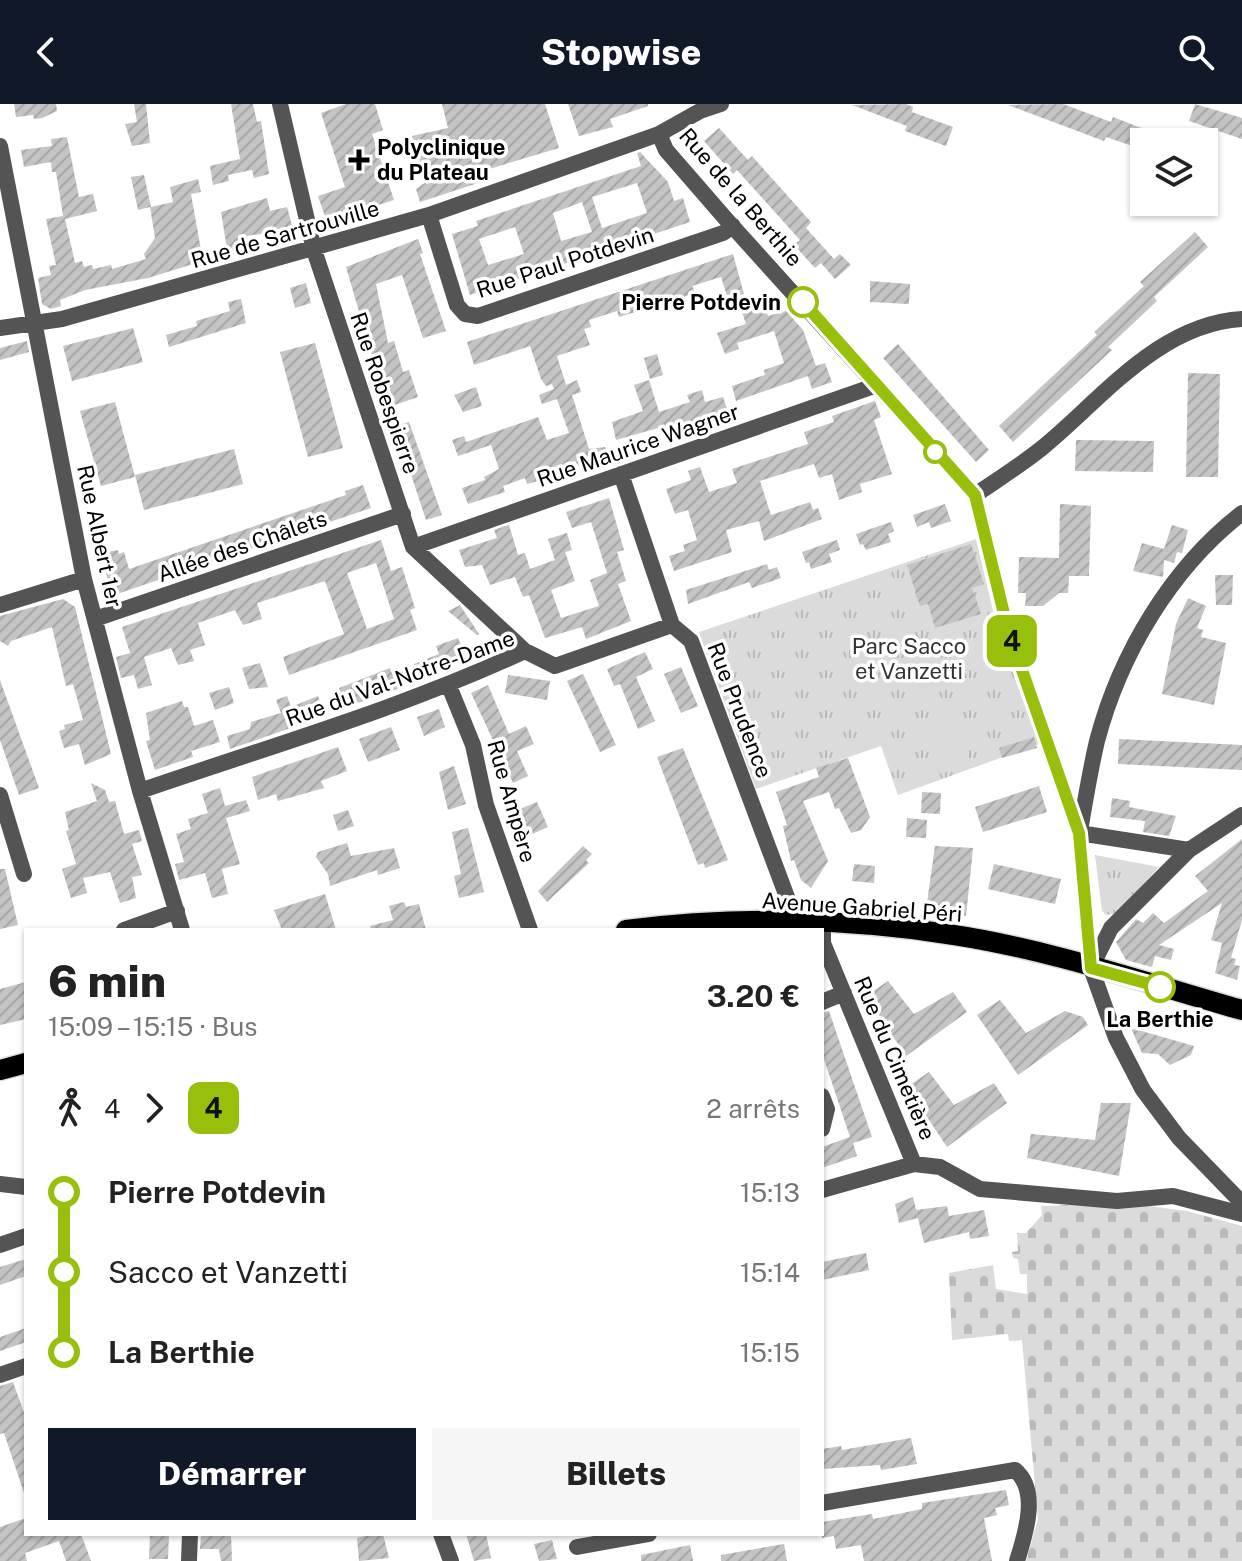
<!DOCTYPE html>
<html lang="fr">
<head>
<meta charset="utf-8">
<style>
	body { margin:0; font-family:"Public Sans",sans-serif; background:#f6f6f6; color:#222; height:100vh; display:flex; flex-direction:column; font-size:30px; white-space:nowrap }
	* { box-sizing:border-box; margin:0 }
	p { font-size:26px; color:#767676 }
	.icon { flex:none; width:44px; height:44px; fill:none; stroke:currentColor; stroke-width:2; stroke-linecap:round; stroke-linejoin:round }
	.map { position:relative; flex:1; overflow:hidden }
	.drawer { position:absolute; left:24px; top:824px; width:800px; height:608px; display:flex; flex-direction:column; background:#fff; border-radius:0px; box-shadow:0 2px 6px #0004 }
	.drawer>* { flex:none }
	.badge { padding:0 16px; border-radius:12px; font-size:28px; line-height:52px }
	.fabs { position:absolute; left:1130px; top:24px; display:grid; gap:16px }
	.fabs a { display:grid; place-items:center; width:88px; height:88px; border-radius:0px; background:#fff; box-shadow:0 2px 6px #0004; font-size:40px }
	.map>.badge { position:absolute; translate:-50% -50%; box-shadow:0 0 0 4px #fff }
	.legs { display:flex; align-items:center; gap:12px; height:88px; padding:0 24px; font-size:26px }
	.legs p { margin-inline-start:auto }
	.headline { display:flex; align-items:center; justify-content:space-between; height:136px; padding:0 24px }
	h1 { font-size:44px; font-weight:800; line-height:60px }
	.action { display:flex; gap:16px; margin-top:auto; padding:16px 24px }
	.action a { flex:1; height:92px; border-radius:0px; background:#111827; color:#fff; font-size:32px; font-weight:800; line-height:92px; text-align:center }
	.action a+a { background:#f6f6f6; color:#222 }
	ul { padding:0 24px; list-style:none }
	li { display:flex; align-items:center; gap:28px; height:80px; font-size:30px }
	li i { display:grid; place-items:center; width:12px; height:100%; margin:0 10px; background:currentColor }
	li i::after { content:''; width:20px; height:20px; margin:-10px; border:6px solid; border-radius:50%; background:#fff }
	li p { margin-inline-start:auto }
	li:first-child i { background:linear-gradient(#0000 50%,currentColor 0) }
	li:last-child i { background:linear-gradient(currentColor 50%,#0000 0) }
	header { display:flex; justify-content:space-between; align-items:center; height:104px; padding:0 24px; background:#111827; color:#fff; font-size:36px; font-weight:800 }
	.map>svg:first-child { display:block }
</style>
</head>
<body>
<header><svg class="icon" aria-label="back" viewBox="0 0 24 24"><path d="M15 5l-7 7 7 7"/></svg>Stopwise<svg class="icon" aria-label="search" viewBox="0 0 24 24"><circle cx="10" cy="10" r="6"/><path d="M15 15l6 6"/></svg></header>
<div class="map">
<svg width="1242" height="1457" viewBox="0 0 1242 1457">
	<defs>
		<pattern id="grass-tufts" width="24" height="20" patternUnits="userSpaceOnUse" patternTransform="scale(2)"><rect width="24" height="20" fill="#dbdbdb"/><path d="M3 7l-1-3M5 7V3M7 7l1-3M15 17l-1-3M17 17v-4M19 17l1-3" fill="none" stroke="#bababa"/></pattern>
		<pattern id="cemetery-stones" width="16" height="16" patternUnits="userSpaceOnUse" patternTransform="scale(2)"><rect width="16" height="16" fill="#dbdbdb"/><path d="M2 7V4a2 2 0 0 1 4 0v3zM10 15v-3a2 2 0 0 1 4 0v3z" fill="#bababa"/></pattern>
		<pattern id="building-hatch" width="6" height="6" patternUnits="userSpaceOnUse" patternTransform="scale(2)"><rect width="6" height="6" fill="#c4c4c4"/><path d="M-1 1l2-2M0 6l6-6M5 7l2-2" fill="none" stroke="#a7a7a7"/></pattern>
	</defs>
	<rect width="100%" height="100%" fill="#fff"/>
	<path fill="url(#grass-tufts)" d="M976 435 998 528 1039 640 898 691 881 642 756 685 699 528Z
		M1095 751 1159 763 1117 809 1106 811 1102 807Z"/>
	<path fill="url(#cemetery-stones)" d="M1124 1099 1187 1107 1242 1122V1457H1026L1038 1415 1022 1236 1009 1237 1008 1230 952 1236 949 1169 993 1161 996 1185 1027 1190V1170H1020L1018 1155 1013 1154 1012 1148 1018 1147 1017 1129H1026L1042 1111 1041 1102Z"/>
	<path fill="#dbdbdb" d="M957 616 970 661 940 670 927 625Z"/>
	<path fill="url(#building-hatch)" fill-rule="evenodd" d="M14 0H56L57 7 42 14 34 15 33 11 16 13Z
		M134 0H146L150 39 132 42 125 20 137 18Z
		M231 0H253L257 18 261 17 269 70 254 74 252 66 228 71 229 77 213 81 210 62 240 55Z
		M346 0H375L383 26 372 30 394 96 327 118 318 92 345 83 321 9Z
		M442 0H545L559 44 476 69 478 79 420 98 416 85 426 78 412 32 448 24Z
		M568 0H648V2L610 15 613 23 579 32Z
		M906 0 913 3 912 8 953 23 946 42 905 27 907 22 852 1Z
		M1063 0 1111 18 1113 13 1177 38H1144V46L1106 33 1104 37 1008 1Z
		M1195 0 1242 14V35L1189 17Z
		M719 24 748 56 752 52 811 118 806 124 834 155 840 150 851 161 835 175 821 159 815 164 794 141 800 136 737 66 733 70 704 37Z
		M67 33 79 93 93 90 97 107 65 115 75 159 82 157 84 163 92 161 93 165 111 161 112 165 146 155 144 150 155 134 150 103 138 106 131 73 144 71 151 103 173 98 170 83 198 75 201 88 191 90 203 157 148 174 85 186 60 196 61 202 51 205 42 200 38 174 51 171 49 162 56 161 46 115 63 112 56 68H52L51 58 24 63 21 46 52 42 51 35Z
		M640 48 668 78 674 97 683 94 690 118 470 191 452 130 478 122 476 117 641 62 637 49ZM637 79 647 109 602 124 592 93ZM582 98 592 128 561 137 553 109ZM515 123 524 150 488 161 479 135Z
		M267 94 270 107 287 103 293 125 240 133 244 147 228 151 221 108Z
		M1195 128 1208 143 1154 193 1157 197 1108 243 1112 246 1013 338 999 322 1097 231 1094 228 1144 182 1140 178Z
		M418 135 423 149 420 150 446 227 423 234 402 171 376 180 388 239 394 237 403 268 409 266 418 293 395 301 378 250 372 252 346 163Z
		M733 150 744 190 728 195 721 173 692 182 695 188 684 193 619 213 617 207 589 216 591 223 584 225 590 241 557 252 566 281 577 276 581 288 572 291 589 345 605 343 609 355 581 365 575 357 541 369 542 376 527 380 525 374 503 382 505 388 468 400 462 384 485 376 484 373 499 365 491 341 458 352 452 336 464 332 466 338 538 313 547 336 569 329 557 295 542 300 539 291 554 285 552 280 546 282 541 275 530 242 474 261 467 238Z
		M870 177 910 180 909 200 870 198Z
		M306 179 311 199 295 204 290 184Z
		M762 192 768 212 786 207 803 226 816 262 825 259 832 278 812 285 808 272 736 297 732 282 765 271 764 266 784 259 774 227 737 239 739 245 725 250 717 229 746 220 739 199Z
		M241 195 246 219 169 243 166 231 197 222 196 217 230 207 228 198Z
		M133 224 143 258 72 277 63 242Z
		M27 237 29 248 0 256V244Z
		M315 239 343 344 308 353 280 248Z
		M898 240 989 346 976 358 883 254Z
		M657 250 663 271 650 275 644 254Z
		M1188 269 1220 270 1218 373H1186Z
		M649 276 659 308 690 298 687 291 702 286 705 298 723 293 730 314 705 322 704 328 691 332 689 328 683 330 679 318 616 336 612 318 643 307 634 281Z
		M476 283 482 302 463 308 454 291Z
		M875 297 881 313 874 316 892 370 860 380 862 388 839 396 832 370 819 374 814 360 760 377 771 411 810 398 813 406 818 404 822 415 764 437 759 417 726 426 732 448 674 467 669 452 685 447 683 441 697 436 688 406 675 410 666 385 691 376 688 367 700 363 709 388 737 379 732 365 808 340 804 328 834 318 832 312Z
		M115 298 135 373 101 382 80 307Z
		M409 318 442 411 426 416 395 322Z
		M1076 336 1154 337 1153 368 1075 367Z
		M234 345 243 380 144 406 135 371Z
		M363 381 371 404 111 492 102 449 118 446 119 450 124 448 129 465 346 391 345 387Z
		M609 394 624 446 617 448 626 477 618 480 631 517 586 535 582 523 545 534 529 491 523 493 515 473 490 481 482 461 465 463 459 446 497 434 494 426 505 422 509 421 518 451 525 449 530 465 555 456 548 435 567 429 572 446 565 448 575 477 551 486 561 514 599 502 590 476 607 469 591 418 572 424 566 408Z
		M945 400 951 417 931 424 929 418 917 423 913 411Z
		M1060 400 1091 402 1089 472H1069L1068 489H1059L1043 502H1025L1026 489H1018L1019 453 1059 454Z
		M891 418 894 427 888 430 891 438 866 446 863 440 860 441 856 430Z
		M1172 421 1188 426 1182 449 1177 448 1174 459 1164 456 1163 473 1133 467 1142 439 1164 445Z
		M381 436 391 467 402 463 415 504 410 506 417 526 289 571 283 553 344 530 325 477 257 499 262 515 243 521 235 506 198 519 205 541 190 546 194 557 178 561 171 544 144 553 152 581 138 585 134 571 121 574 116 553 130 549 122 523ZM376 459 394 515 367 525 347 469Z
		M837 436 840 446 829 450 832 458 811 465 809 458 806 459 802 448Z
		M971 440 984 480 972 484 981 510 935 524 928 500 920 502 907 461Z
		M767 460 769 466 777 463 781 474 752 484 749 478 688 500 686 486Z
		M1215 471H1233L1232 501H1216Z
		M1188 494 1206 502 1197 524 1203 526 1201 533 1226 539 1214 601 1162 590 1176 520Z
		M63 495 75 503 111 650 85 661 79 640 64 644 59 627 65 625 64 621 83 616 73 580 66 582 52 523 11 537 8 542 0 537V512Z
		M460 501 479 530 477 531 448 507Z
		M458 534 466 553 419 576 414 560 439 550 436 542Z
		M645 548 653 565 636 573 655 617 638 625 620 580 614 582 607 565Z
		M260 559 268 583 249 585 242 564Z
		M681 563 698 602 681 609 664 570Z
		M390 564 398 585 346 603 339 584Z
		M583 570 616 641 600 648 567 577Z
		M508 571 550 577 547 596 505 589Z
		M0 576 39 684 19 691 0 636Z
		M488 581 509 630 526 622 534 640 517 647 528 672 513 679 471 589Z
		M229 583 234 599 215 606 209 589Z
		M287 592 291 603 318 592 325 612 230 645 227 632 250 625 251 618 281 609 276 596Z
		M182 597 184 603H188L194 622 213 616 220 638 191 647 193 653 155 666 146 637 150 636 146 609Z
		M439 605 445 623 424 632 417 613Z
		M391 623 400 646 368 658 359 635Z
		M1034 633 1037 644 1002 654 999 644Z
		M1119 635 1242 641V666L1118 660Z
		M338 643 347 667 321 677 324 684 278 697 276 690 258 696 252 673Z
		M683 644 728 756 705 764 704 759 698 761 657 653Z
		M848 654 870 713 861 726 851 729 839 704 835 705 829 688 803 697 828 757 811 784 801 776 794 756 791 757 783 722 787 721 776 688 819 673 816 664Z
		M454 662 466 700 448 706 439 668Z
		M91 679 105 686 109 698 115 697 124 730 139 726 142 737 132 740 142 771 132 773 136 794 120 799 110 768 83 774 87 789 71 794 62 765 76 760 66 727 69 726 65 708 97 697Z
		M1039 682 1047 708 983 728 975 703Z
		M220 684 225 702 246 696 250 707 226 714 240 760 222 765 228 790 212 794 205 769 179 776 175 760 184 758 176 730 191 725 188 715 208 709 202 690Z
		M922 688 941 689 940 710 921 709Z
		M1112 694 1130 697 1129 703 1176 712 1169 732 1143 728 1145 717 1110 713Z
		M537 698 548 723 530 731 520 705Z
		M348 706 354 722 338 727 333 711Z
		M907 714 927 716 926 734 906 733Z
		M468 724 484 788 459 794 454 772 461 770 452 728Z
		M1242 735V816L1231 854 1236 855 1234 861 1240 862 1237 876 1215 869 1222 839 1211 836 1222 799 1159 841 1174 845 1171 856 1155 852 1152 863 1126 856 1116 838 1136 815 1143 819 1153 809 1164 819 1208 787 1195 772Z
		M347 739 351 752 394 744 400 764 378 771 377 766 330 782 328 770 316 753 318 748Z
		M583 742 592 750 586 756 589 759 547 798 538 787Z
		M935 742 973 744 966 812 926 806Z
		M854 760 875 762 874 779 852 777Z
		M994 760 1061 775 1055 800 988 785Z
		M0 765H5L18 821 0 825Z
		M325 790 336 826H282L274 806Z
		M404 798 406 803 419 800 426 826H371L370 822 393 816 389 802Z
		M888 877 914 910 953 888 967 908 906 952 866 892Z
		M26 878V915L0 921V885Z
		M1000 896 1026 929 1065 907 1083 913 1088 921 1018 971 977 911Z
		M829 907 872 1033 853 1039 857 1052 822 1064V1043L850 1033 822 949V909Z
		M1131 924 1194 942 1191 951 1170 961 1158 950 1142 949Z
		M929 968 954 1001 994 979 1007 999 947 1043 907 983Z
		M1101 999H1131L1119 1072 1027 1054 1031 1030 1095 1036Z
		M913 1093 918 1114 899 1119 895 1100Z
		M947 1102 949 1112 984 1106 989 1132 970 1135 969 1128 924 1139 916 1106Z
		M866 1149 869 1166 822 1176V1158Z
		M26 1155V1172L0 1181V1163Z
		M26 1224V1238L0 1247V1233Z
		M13 1278 26 1314 24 1389 4 1329 0 1330V1282Z
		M911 1334 917 1360 881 1366 880 1361 822 1365V1345L841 1342 842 1346Z
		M1006 1386 1009 1401 995 1404 997 1411 984 1414 992 1457H864L861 1441 836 1445 834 1432 822 1434V1418L872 1410 873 1415 922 1405V1399Z
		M26 1414V1430H81L91 1457H66L59 1437 25 1449 27 1457H0V1423Z
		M150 1430H169L168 1455H149Z
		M201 1430H231L232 1457H221L219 1445H200Z
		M373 1430H383L389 1454 359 1457 357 1434Z
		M466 1430H486L491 1454 474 1457Z
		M552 1436 557 1455 539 1457 534 1440Z
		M784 1440 787 1457H721V1451Z
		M690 1441 693 1457H641V1451Z"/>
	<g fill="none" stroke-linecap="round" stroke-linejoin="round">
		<defs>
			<path id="primary" d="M626 826C732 812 847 814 954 831 1051 846 1147 879 1242 906
				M0 966 26 959"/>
		</defs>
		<use href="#primary" stroke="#dbdbdb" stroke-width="23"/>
		<path stroke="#545454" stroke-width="16" d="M280 0 314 146 413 443 525 547
			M659 30 666 46 725 114 975 391 1008 526 1079 729 1091 864 1116 934 1143 986 1179 1034 1242 1099
			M0 42 84 475 140 687 182 826
			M429 111 457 201 465 210 478 212 723 129 733 122
			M0 224 62 215 429 111 659 30 700 7 721 0
			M621 370 672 521 691 537 790 801 791 818
			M975 391C997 376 1021 361 1042 344 1101 296 1158 220 1242 215
			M413 443 877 281
			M0 501 84 475
			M95 515 403 410
			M449 582 473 641 486 701 530 826
			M140 687C270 642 400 605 525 547L555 562 672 521
			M0 691 24 770
			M1080 727C1085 697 1090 667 1097 637 1120 550 1171 464 1242 409
			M1079 729 1189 746
			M823 819V839L914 1060 940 1063 980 1085 1117 1097 1173 1092 1242 1110
			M124 826 177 807
			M1092 862 1111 824 1189 746 1242 711
			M822 898 844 889
			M822 992 827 1005 822 1025
			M0 1080 26 1083
			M822 1086 914 1060
			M0 1141 26 1132
			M0 1271 26 1262
			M822 1399 1015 1366C1040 1387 1025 1431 1017 1457
			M441 1430 451 1457
			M577 1443 649 1430
			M189 1457 190 1430"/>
		<use href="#primary" stroke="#000" stroke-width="20"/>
	</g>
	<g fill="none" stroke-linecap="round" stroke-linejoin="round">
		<defs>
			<path id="line-1" d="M803 198 975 391 1008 526 1079 729 1091 864 1160 883"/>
		</defs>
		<use href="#line-1" stroke="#fff" stroke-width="18"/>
		<use href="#line-1" stroke="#97bf0c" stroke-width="12"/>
	</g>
	<path fill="#000" stroke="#fff" stroke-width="3" d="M355 44h8v8h8v8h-8v8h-8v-8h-8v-8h8z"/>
	<g fill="#fff" stroke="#97bf0c" stroke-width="4">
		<circle cx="803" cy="198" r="14"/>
		<circle cx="935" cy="348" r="10"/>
		<circle cx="1160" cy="883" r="14"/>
	</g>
	<g text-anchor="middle" stroke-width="7" stroke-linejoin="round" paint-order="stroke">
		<g font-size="22" font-weight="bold" fill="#000" stroke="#fff" text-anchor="start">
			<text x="377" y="51">Polyclinique<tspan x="377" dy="25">du Plateau</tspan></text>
		</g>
		<g font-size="22" fill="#000" stroke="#fff">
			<text transform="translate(741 93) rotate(49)" y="8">Rue de la Berthie</text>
			<text transform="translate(285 130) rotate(-16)" y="8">Rue de Sartrouville</text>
			<text transform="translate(565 158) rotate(-18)" y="8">Rue Paul Potdevin</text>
			<text transform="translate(385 289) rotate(71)" y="8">Rue Robespierre</text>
			<text transform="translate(638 341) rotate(-19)" y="8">Rue Maurice Wagner</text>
			<text transform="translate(100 432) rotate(78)" y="8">Rue Albert 1er</text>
			<text transform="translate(242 442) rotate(-19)" y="8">Allée des Châlets</text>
			<text transform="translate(400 574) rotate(-20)" y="8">Rue du Val-Notre-Dame</text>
			<text transform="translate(740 606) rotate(69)" y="8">Rue Prudence</text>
			<text transform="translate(512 697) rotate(74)" y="8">Rue Ampère</text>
			<text transform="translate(862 803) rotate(4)" y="8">Avenue Gabriel Péri</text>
			<text transform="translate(895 954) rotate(67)" y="8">Rue du Cimetière</text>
		</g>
		<g font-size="22" font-weight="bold" fill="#000" stroke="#fff" text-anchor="end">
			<text x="781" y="206">Pierre Potdevin</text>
			<text x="1160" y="923" text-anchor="middle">La Berthie</text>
		</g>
		<g font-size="22" fill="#323232" stroke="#fff">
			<text x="909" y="550">Parc Sacco<tspan x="909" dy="25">et Vanzetti</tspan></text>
		</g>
	</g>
</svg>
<div class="fabs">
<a><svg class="icon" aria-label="layers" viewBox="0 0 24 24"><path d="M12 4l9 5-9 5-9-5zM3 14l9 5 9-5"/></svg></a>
</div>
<b class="badge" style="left:1012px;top:537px;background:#97bf0c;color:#111">4</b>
<section class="drawer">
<div class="headline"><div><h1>6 min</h1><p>15:09 – 15:15 · Bus</p></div><b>3.20 €</b></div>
<div class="legs"><svg class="icon" aria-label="walk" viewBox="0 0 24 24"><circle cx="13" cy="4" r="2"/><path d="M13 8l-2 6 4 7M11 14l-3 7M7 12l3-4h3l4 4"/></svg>4<svg class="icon" aria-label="forward" viewBox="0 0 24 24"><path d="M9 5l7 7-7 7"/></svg><b class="badge" style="background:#97bf0c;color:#111">4</b><p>2 arrêts</p></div>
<ul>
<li><i style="color:#97bf0c"></i><b>Pierre Potdevin</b><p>15:13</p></li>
<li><i style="color:#97bf0c"></i><span>Sacco et Vanzetti</span><p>15:14</p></li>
<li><i style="color:#97bf0c"></i><b>La Berthie</b><p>15:15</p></li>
</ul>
<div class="action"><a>Démarrer</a><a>Billets</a></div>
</section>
</div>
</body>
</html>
